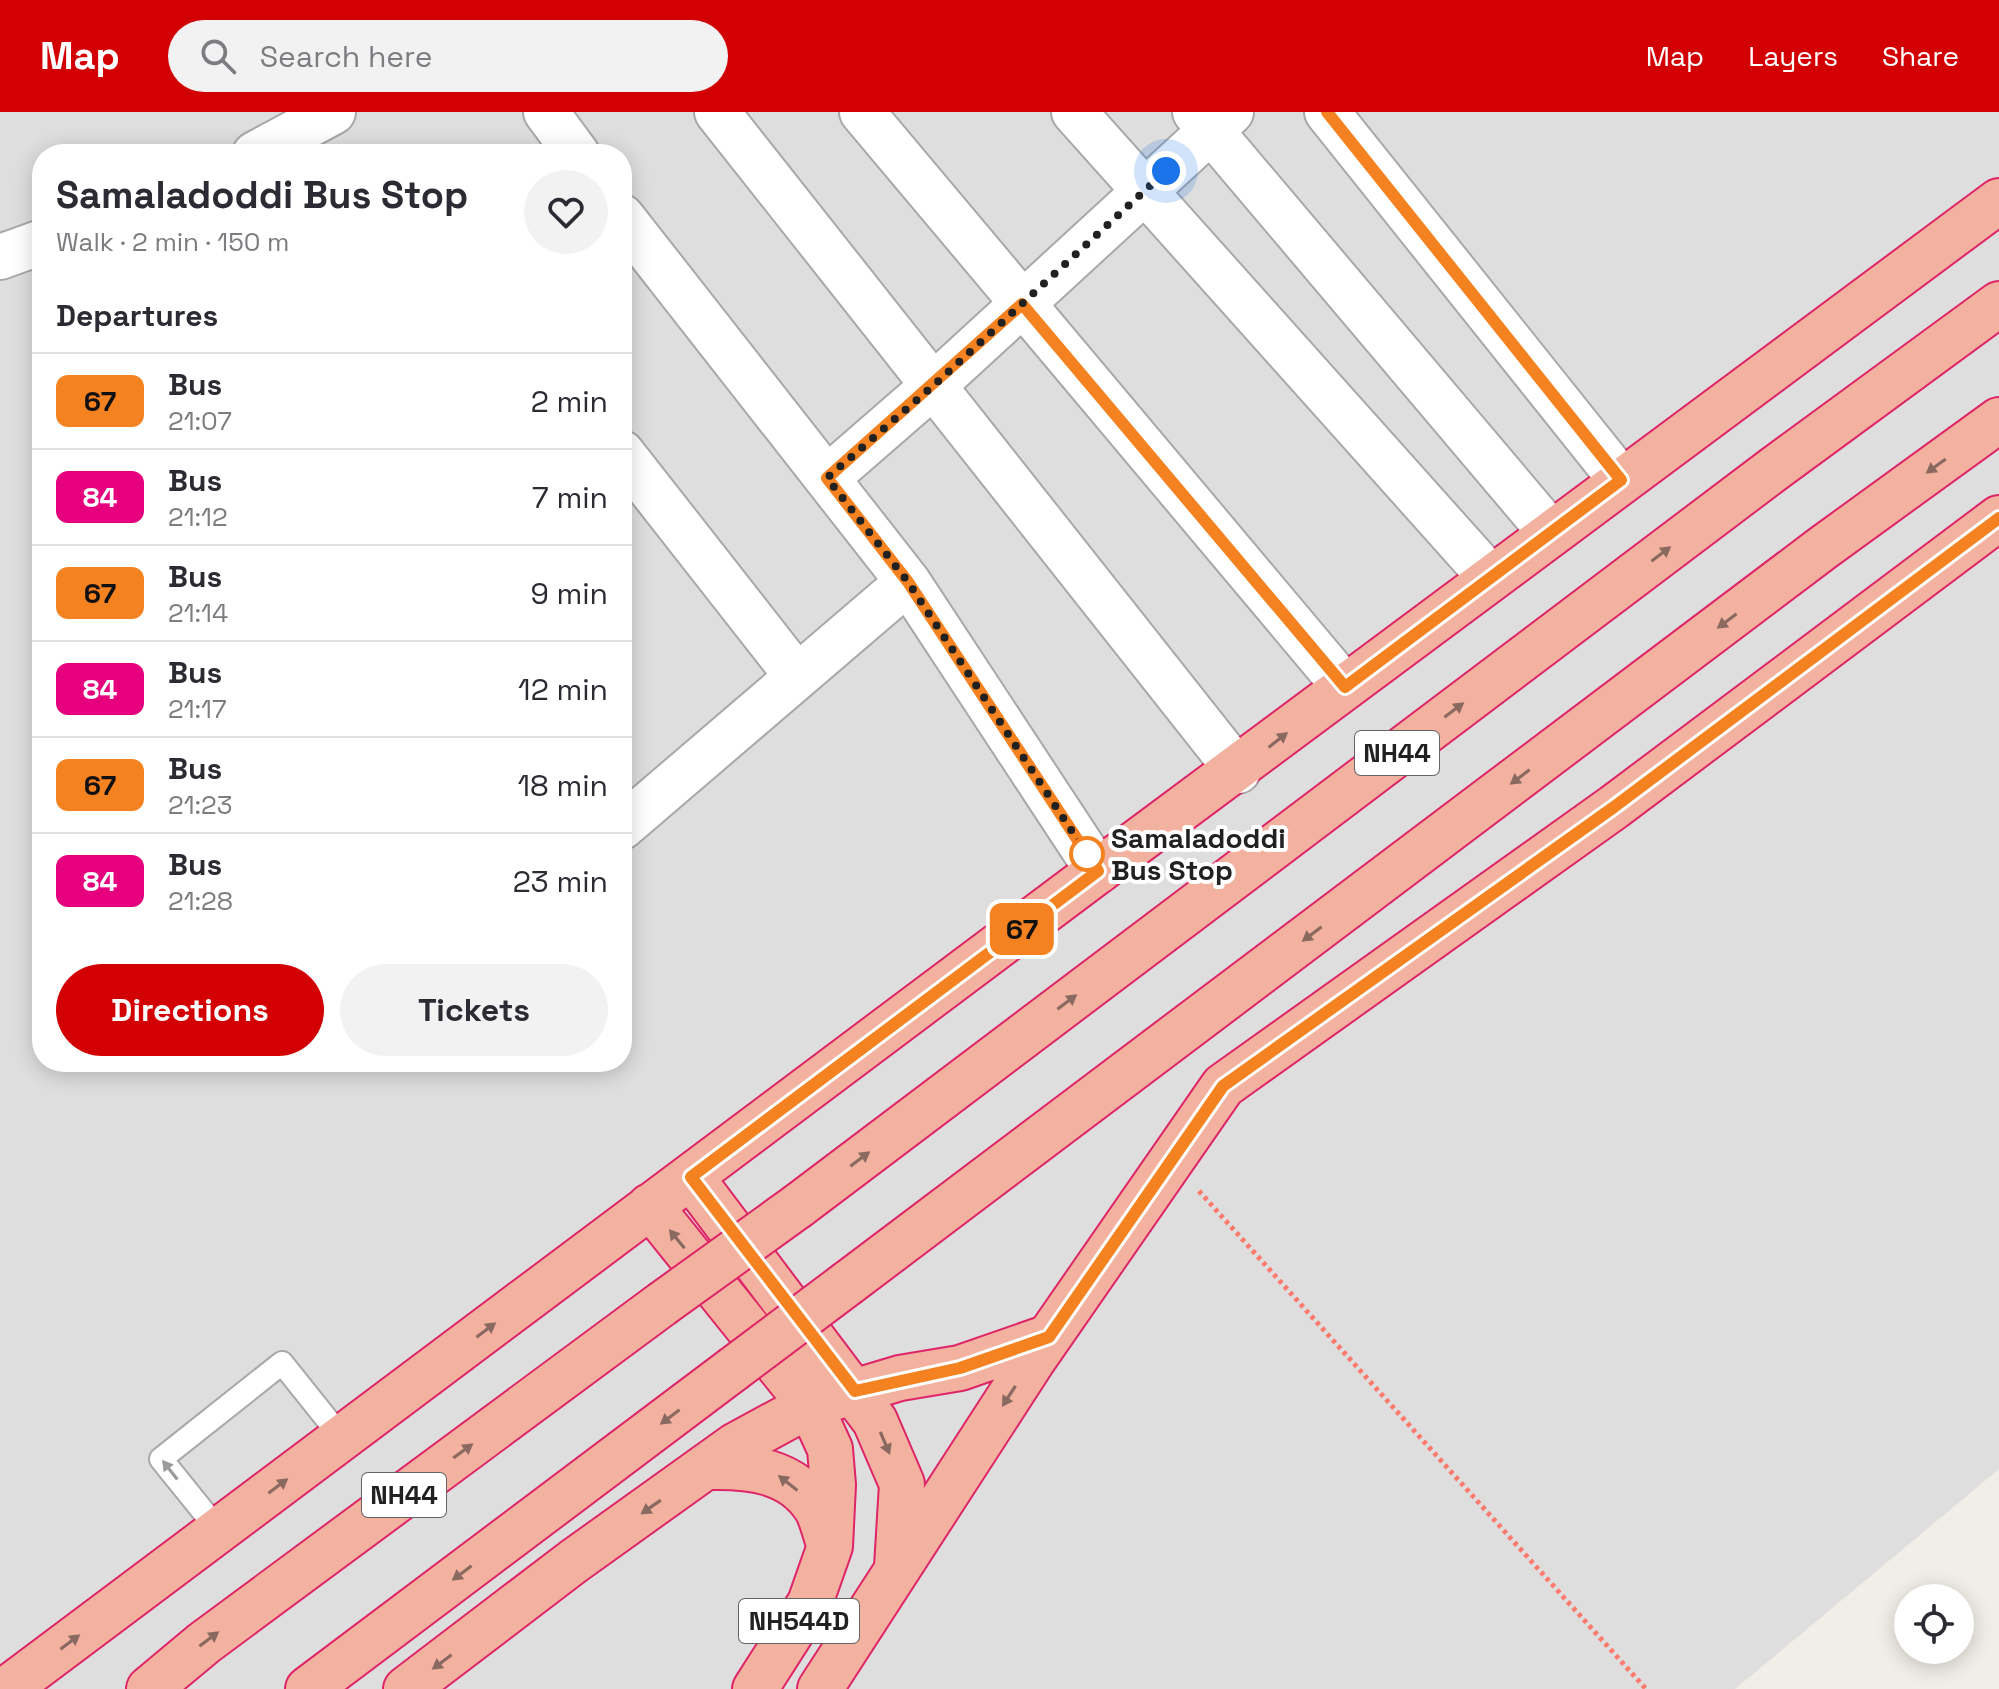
<!DOCTYPE html>
<html lang="en">
<head>
<meta charset="utf-8">
<style>
	body { margin:0; font-family:"Space Grotesk",sans-serif; background:#f2f2f3; color:#2b2b33; height:100vh; display:flex; flex-direction:column; font-size:30px; white-space:nowrap }
	* { box-sizing:border-box; margin:0 }
	p { font-size:26px; color:#7c7c81 }
	.icon { flex:none; width:44px; height:44px; fill:none; stroke:currentColor; stroke-width:2; stroke-linecap:round; stroke-linejoin:round }
	.map { position:relative; flex:1; overflow:hidden }
	.side { position:absolute; left:32px; top:32px; width:600px; height:928px; display:flex; flex-direction:column; background:#fff; border-radius:32px; box-shadow:0 4px 20px #0003 }
	.side>* { flex:none }
	.badge { padding:0 16px; border-radius:12px; font-size:28px; line-height:52px }
	.fabs { position:absolute; left:1894px; top:1472px; display:grid; gap:16px }
	.fabs a { display:grid; place-items:center; width:80px; height:80px; border-radius:50%; background:#fff; box-shadow:0 4px 20px #0003; font-size:40px }
	.you { position:absolute; width:40px; height:40px; margin:-20px; border:6px solid #fff; border-radius:50%; background:#1a73e8; box-shadow:0 0 0 12px #1a73e833 }
	.map>.badge { position:absolute; translate:-50% -50%; box-shadow:0 0 0 4px #fff }
	h2 { padding:0 24px; font-size:30px; line-height:72px }
	.round { display:grid; place-items:center; flex:none; width:84px; height:84px; border-radius:42px; background:#f2f2f3 }
	.head { display:flex; align-items:center; justify-content:space-between; height:136px; padding:0 24px }
	h1 { font-size:38px; font-weight:700; line-height:60px }
	.button { display:flex; gap:16px; margin-top:auto; padding:16px 24px }
	.button a { flex:1; height:92px; border-radius:48px; background:#d20003; color:#fff; font-size:32px; font-weight:700; line-height:92px; text-align:center }
	.button a+a { background:#f2f2f3; color:#2b2b33 }
	ul { padding:0; list-style:none }
	li { display:flex; align-items:center; gap:24px; height:96px; padding:0 24px; border-top:2px solid #e1e1e2 }
	li div { flex:1 }
	li b { display:block; font-size:30px }
	li em { font-style:normal }
	li .badge { min-width:88px; font-weight:700; text-align:center }
	header { display:flex; align-items:center; gap:48px; box-sizing:border-box; height:112px; padding:0 40px; background:#d20003; color:#fff }
	header strong { font-size:38px }
	nav { display:flex; gap:44px; margin-inline-start:auto; font-size:28px }
	.search { width:560px; height:72px; background:#f2f2f3; display:flex; align-items:center; gap:20px; box-sizing:border-box; padding:0 28px; border-radius:44px; color:#7c7c81; font-size:30px }
	.map>svg:first-child { display:block }
</style>
</head>
<body>
<header>
<strong>Map</strong>
<div class="search"><svg class="icon" aria-label="search" viewBox="0 0 24 24"><circle cx="10" cy="10" r="6"/><path d="M15 15l6 6"/></svg>Search here</div>
<nav><a>Map</a><a>Layers</a><a>Share</a></nav>
</header>
<div class="map">
<svg width="1999" height="1577" viewBox="0 0 1999 1577">
	<rect width="100%" height="100%" fill="#f1eee7"/>
	<path fill="#dfdede" fill-rule="evenodd" d="M0 0H1999V1357L1735 1577H0ZM42 42H622V950H42Z"/>
	<g fill="none" stroke-linecap="round" stroke-linejoin="round">
		<defs>
			<path id="service" d="M219 1419 161 1347 282 1251 342 1326"/>
			<path id="minor" d="M546 0 577 42
				M717 0 1238 659
				M862 0 1345 575
				M1074 0 1491 466
				M1195 0 1551 421
				M1327 0 1621 368
				M255 42 333 0
				M622 105 908 470 1098 759
				M0 145 42 130
				M622 341 796 563
				M827 366 934 273 1231 0
				M622 715 908 470"/>
			<path id="trunk" d="M691 1065 875 1309 902 1372 897 1455
				M650 1094 810 1293 830 1337 833 1373 830 1434 810 1491 755 1577
				M798 1094 1774 357 1999 192
				M848 1171 1824 435 1999 308
				M709 1355C749 1354 792 1358 816 1396 822 1406 825 1421 829 1432
				M7 1577 1098 759 1999 89
				M149 1577 204 1531 662 1192
				M308 1577 732 1258
				M406 1577 574 1449 736 1333 810 1293 900 1266 960 1256 1049 1225
				M820 1577 1033 1248 1223 974 1614 695 1999 406"/>
		</defs>
		<use href="#service" stroke="#a8a8a8" stroke-width="26"/>
		<use href="#minor" stroke="#a8a8a8" stroke-width="48"/>
		<use href="#trunk" stroke="#de2567" stroke-width="48"/>
		<path stroke="#fc7a6e" stroke-width="5" stroke-dasharray="4 4" stroke-linecap="butt" d="M1199 1079 1646 1577"/>
		<use href="#service" stroke="#fff" stroke-width="22"/>
		<use href="#minor" stroke="#fff" stroke-width="44"/>
		<use href="#trunk" stroke="#f3b2a0" stroke-width="44"/>
		<defs>
			<path id="trunk-bridge" d="M662 1192 798 1094
				M732 1258 848 1171"/>
		</defs>
		<use href="#trunk-bridge" stroke="#de2567" stroke-width="48" stroke-linecap="butt"/>
		<use href="#trunk-bridge" stroke="#f3b2a0" stroke-width="44"/>
	</g>
	<defs><path id="oneway-solid" d="M-6-.8H1V-3.2L6.5 0L1 3.2V.8H-6Z" transform="scale(2)"/></defs>
	<g fill="#8a6a60">
		<use href="#oneway-solid" transform="translate(1936 354) rotate(144)"/>
		<use href="#oneway-solid" transform="translate(1661 442) rotate(-37)"/>
		<use href="#oneway-solid" transform="translate(1727 509) rotate(143)"/>
		<use href="#oneway-solid" transform="translate(1454 598) rotate(-37)"/>
		<use href="#oneway-solid" transform="translate(1278 628) rotate(-38)"/>
		<use href="#oneway-solid" transform="translate(1520 665) rotate(143)"/>
		<use href="#oneway-solid" transform="translate(1312 822) rotate(143)"/>
		<use href="#oneway-solid" transform="translate(1067 890) rotate(-37)"/>
		<use href="#oneway-solid" transform="translate(860 1047) rotate(-37)"/>
		<use href="#oneway-solid" transform="translate(677 1127) rotate(-129)"/>
		<use href="#oneway-solid" transform="translate(486 1218) rotate(-37)"/>
		<use href="#oneway-solid" transform="translate(1009 1284) rotate(123)"/>
		<use href="#oneway-solid" transform="translate(670 1305) rotate(143)"/>
		<use href="#oneway-solid" transform="translate(885 1331) rotate(67)"/>
		<use href="#oneway-solid" transform="translate(463 1339) rotate(-36)"/>
		<use href="#oneway-solid" transform="translate(788 1371) rotate(-142)"/>
		<use href="#oneway-solid" transform="translate(278 1374) rotate(-37)"/>
		<use href="#oneway-solid" transform="translate(651 1395) rotate(145)"/>
		<use href="#oneway-solid" transform="translate(462 1461) rotate(143)"/>
		<use href="#oneway-solid" transform="translate(209 1527) rotate(-37)"/>
		<use href="#oneway-solid" transform="translate(70 1530) rotate(-37)"/>
		<use href="#oneway-solid" transform="translate(442 1550) rotate(143)"/>
	</g>
	<use fill="#9b9b9b" href="#oneway-solid" transform="translate(170 1358) rotate(-128)"/>
	<g fill="none" stroke-linecap="round" stroke-linejoin="round">
		<defs>
			<path id="line" d="M1327 0 1621 368 1345 575 1022 192 827 366 908 470 1098 759 691 1065 855 1279 960 1256 1049 1225 1223 974 1614 695 1999 406"/>
		</defs>
		<use href="#line" stroke="#fff" stroke-width="18"/>
		<use href="#line" stroke="#f58220" stroke-width="12"/>
		<path stroke="#212121" stroke-width="8" stroke-dasharray="0 14.4" d="M1087 742 908 470 827 366 934 273 1166 59"/>
	</g>
	<circle fill="#fff" stroke="#f58220" stroke-width="4" cx="1087" cy="742" r="16"/>
	<g text-anchor="middle" stroke-width="8" stroke-linejoin="round" paint-order="stroke">
		<g fill="#fff" stroke="#646464" stroke-width="2">
			<rect x="1355" y="619" width="84" height="44" rx="6"/>
			<rect x="362" y="1361" width="84" height="44" rx="6"/>
			<rect x="739" y="1487" width="120" height="44" rx="6"/>
		</g>
		<g font-size="26" font-weight="bold" fill="#212121">
			<text x="1397" y="650">NH44</text>
			<text x="404" y="1392">NH44</text>
			<text x="799" y="1518">NH544D</text>
		</g>
		<g font-size="28" font-weight="bold" fill="#212121" stroke="#fff" text-anchor="start">
			<text x="1111" y="736">Samaladoddi<tspan x="1111" dy="32">Bus Stop</tspan></text>
		</g>
	</g>
</svg>
<div class="fabs">
<a><svg class="icon" aria-label="locate" viewBox="0 0 24 24"><circle cx="12" cy="12" r="6"/><path d="M12 2v4M12 18v4M2 12h4M18 12h4"/></svg></a>
</div>
<div class="you" style="left:1166px;top:59px"></div>
<b class="badge" style="left:1022px;top:817px;background:#f58220;color:#111">67</b>
<section class="side">
<div class="head"><div><h1>Samaladoddi Bus Stop</h1><p>Walk · 2 min · 150 m</p></div><a class="round"><svg class="icon" aria-label="heart" viewBox="0 0 24 24"><path d="M12 20l-8-8c-3-5 5-10 8-4 3-6 11-1 8 4z"/></svg></a></div>
<h2>Departures</h2>
<ul>
<li><span class="badge" style="background:#f58220;color:#111">67</span><div><b>Bus</b><p>21:07</p></div><em>2 min</em></li>
<li><span class="badge" style="background:#e6007e;color:#fff">84</span><div><b>Bus</b><p>21:12</p></div><em>7 min</em></li>
<li><span class="badge" style="background:#f58220;color:#111">67</span><div><b>Bus</b><p>21:14</p></div><em>9 min</em></li>
<li><span class="badge" style="background:#e6007e;color:#fff">84</span><div><b>Bus</b><p>21:17</p></div><em>12 min</em></li>
<li><span class="badge" style="background:#f58220;color:#111">67</span><div><b>Bus</b><p>21:23</p></div><em>18 min</em></li>
<li><span class="badge" style="background:#e6007e;color:#fff">84</span><div><b>Bus</b><p>21:28</p></div><em>23 min</em></li>
</ul>
<div class="button"><a>Directions</a><a>Tickets</a></div>
</section>
</div>
</body>
</html>
